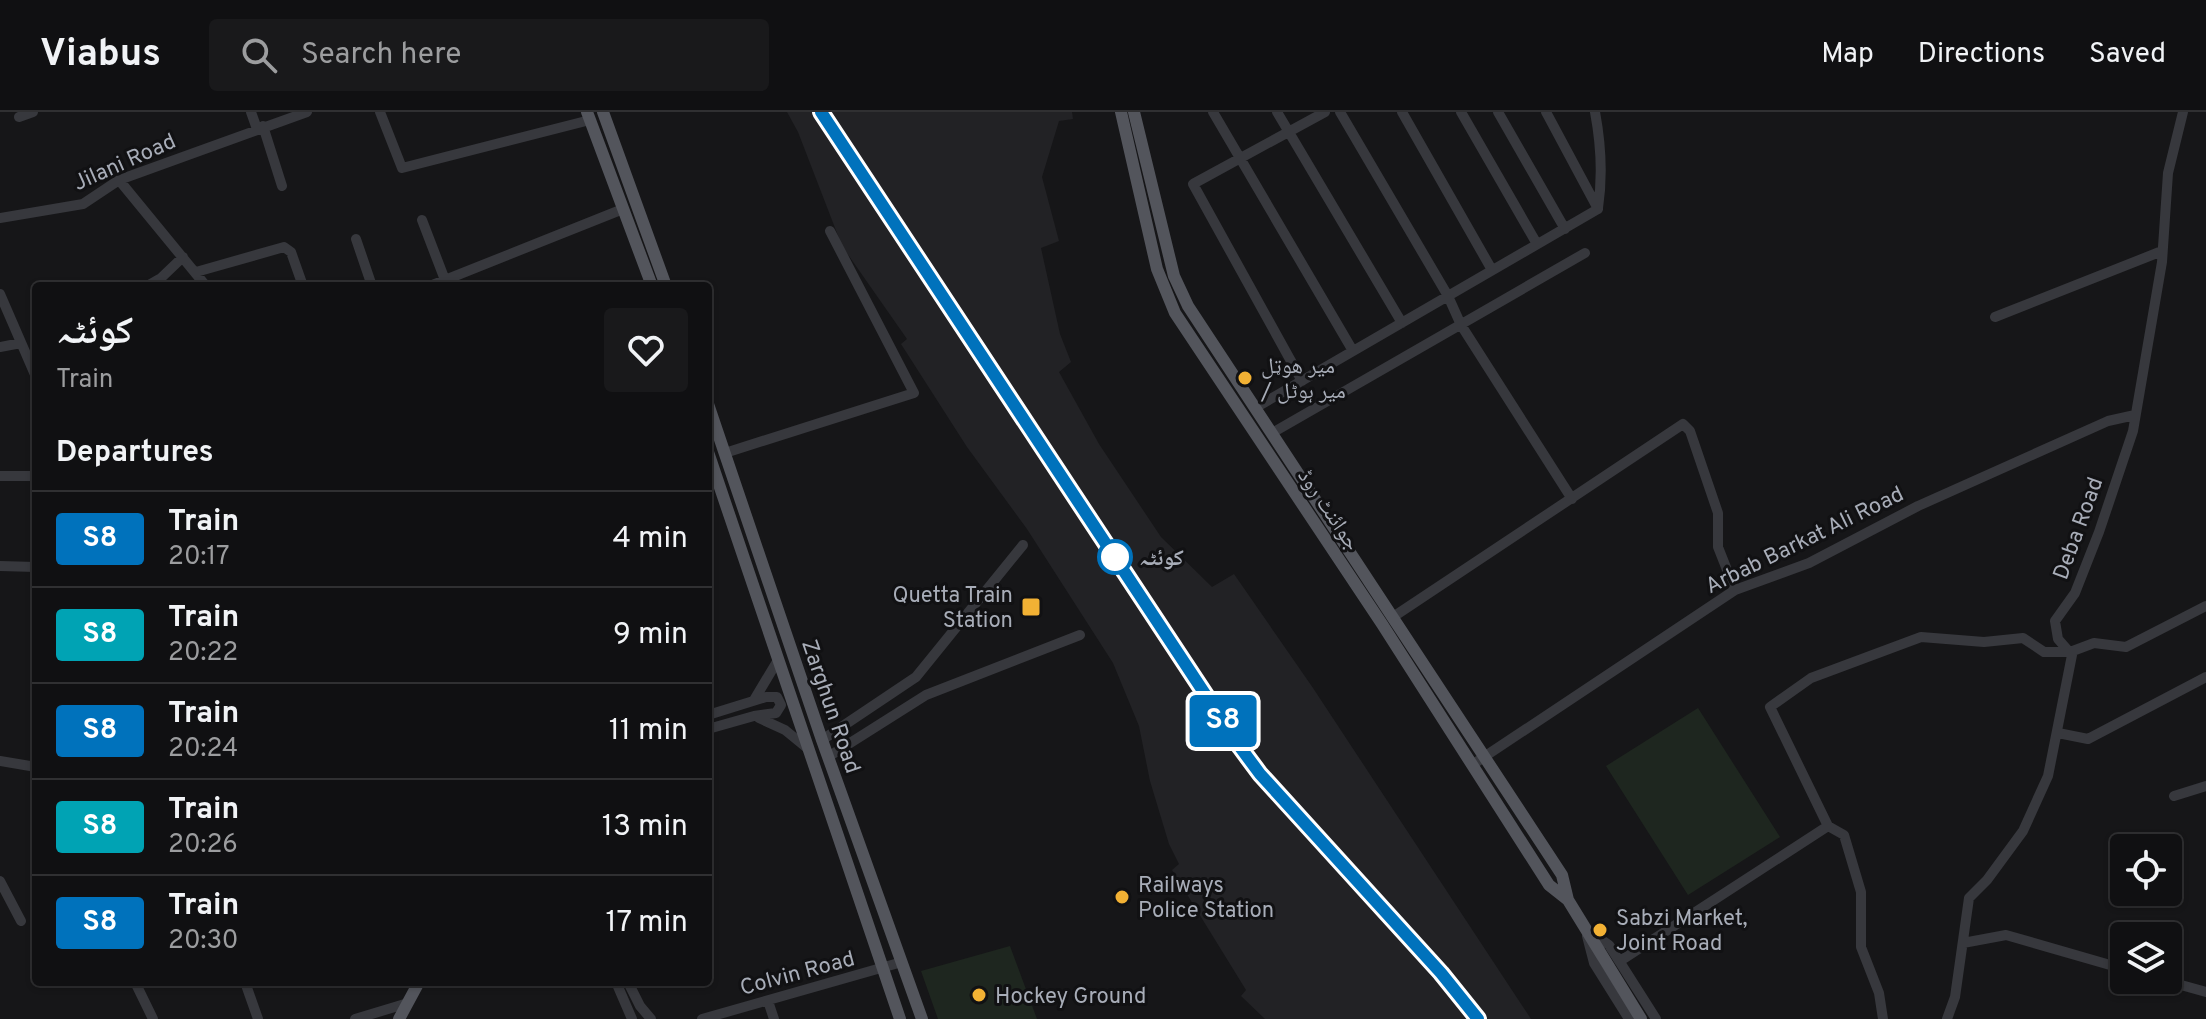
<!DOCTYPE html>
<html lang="en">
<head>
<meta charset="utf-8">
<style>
	body { margin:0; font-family:Overpass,"Noto Naskh Arabic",sans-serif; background:#19191b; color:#f1f3f6; height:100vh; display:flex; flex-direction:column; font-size:30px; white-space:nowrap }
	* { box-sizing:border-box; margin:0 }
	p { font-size:26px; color:#9c9d9f }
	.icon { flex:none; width:44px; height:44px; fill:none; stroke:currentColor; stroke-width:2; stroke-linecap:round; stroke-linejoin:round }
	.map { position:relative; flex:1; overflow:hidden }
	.sheet { position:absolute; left:32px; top:170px; width:680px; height:704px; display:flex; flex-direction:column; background:#101012; border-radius:8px; box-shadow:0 2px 6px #0004,0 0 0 2px #303032 }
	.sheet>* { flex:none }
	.badge { padding:0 16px; border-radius:6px; font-size:28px; line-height:52px }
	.tools { position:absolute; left:2110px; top:722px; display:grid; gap:16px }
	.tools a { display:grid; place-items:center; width:72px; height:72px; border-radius:8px; background:#101012; box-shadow:0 2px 6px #0004,0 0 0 2px #303032; font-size:40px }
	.map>.badge { position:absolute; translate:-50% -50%; box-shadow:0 0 0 4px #fff }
	h2 { padding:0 24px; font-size:30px; line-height:72px }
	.round { display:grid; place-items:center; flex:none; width:84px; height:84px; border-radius:8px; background:#19191b }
	.summary { display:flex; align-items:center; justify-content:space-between; height:136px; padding:0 24px }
	h1 { font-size:38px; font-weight:800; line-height:60px }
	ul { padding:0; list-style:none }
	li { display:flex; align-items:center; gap:24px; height:96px; padding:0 24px; border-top:2px solid #303032 }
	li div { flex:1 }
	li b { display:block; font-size:30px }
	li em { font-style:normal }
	li .badge { min-width:88px; font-weight:700; text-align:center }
	header { display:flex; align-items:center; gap:48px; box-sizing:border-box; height:112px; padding:0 40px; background:#101012; border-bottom:2px solid #303032 }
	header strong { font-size:38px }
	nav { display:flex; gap:44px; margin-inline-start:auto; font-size:28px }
	.search { width:560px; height:72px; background:#19191b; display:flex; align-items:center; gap:20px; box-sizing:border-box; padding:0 28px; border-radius:8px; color:#9c9d9f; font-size:30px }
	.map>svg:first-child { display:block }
</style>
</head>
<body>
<header>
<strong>Viabus</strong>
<div class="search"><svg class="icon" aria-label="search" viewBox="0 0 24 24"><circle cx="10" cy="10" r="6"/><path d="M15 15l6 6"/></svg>Search here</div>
<nav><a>Map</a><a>Directions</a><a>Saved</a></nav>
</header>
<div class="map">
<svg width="2206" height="907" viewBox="0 0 2206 907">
	<rect width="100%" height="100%" fill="#161618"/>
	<path fill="#222225" d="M787 0H1072L1073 7 1059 9 1042 65 1059 129 1041 136 1060 222 1071 250 1059 260 1099 332 1161 425 1212 475 1234 462 1313 576 1531 907H1265L1241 884 1246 878 1172 758 1179 752 1169 732 1150 669 1139 614 1113 551 1027 417 967 335 901 232 907 227 842 134 798 20Z"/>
	<path fill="#1e261f" d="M1698 596 1780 725 1688 783 1606 654Z
		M1010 834 1037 907H938L921 859Z"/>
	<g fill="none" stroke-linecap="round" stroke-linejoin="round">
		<path stroke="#37383d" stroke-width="10" d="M251 0 257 17
			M380 0 402 56 590 8
			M1213 0 1353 239
			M1277 0 1402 211
			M1340 0 1448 184 1461 213 1572 387
			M1402 0 1492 158
			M1461 0 1537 132
			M1498 0 1565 117
			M1546 0 1598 97
			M1595 0C1601 32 1603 63 1598 96
			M19 5 33 0
			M263 14 282 74
			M119 68 206 174
			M0 106 83 92 119 68 307 0
			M422 108 445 168
			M356 127 372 174
			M196 160 284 135 291 140 303 174
			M147 174 161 166 183 145
			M430 174 623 97
			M0 182 36 265
			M1995 205 2162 139
			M0 235 21 231
			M1302 269 1193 72 1325 0
			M1255 296 1598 97
			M1272 321 1585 141
			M725 341 914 281 830 119
			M0 364H36
			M0 454 36 455
			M1393 505 1683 312 1690 319 1718 401V435L1735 478
			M754 588 778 548
			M708 603 766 585H777L781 593 776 601 754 604 708 617
			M759 606 785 618 807 636
			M2058 621 2088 627 2206 565
			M822 628 916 565 1023 433
			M828 645 926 583 1080 523
			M0 649 36 655
			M1472 653 1735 478 1809 451 1918 394 2108 309 2135 303
			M2174 684 2206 674
			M0 769 21 809
			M1589 819 1609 833 1656 907
			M1587 824 1594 851 1629 907
			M1963 831 2006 823 2124 857
			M1620 849 1828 714
			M2163 868 2206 880
			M135 870 153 907
			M245 870 258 907
			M616 870 632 907
			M628 870 640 894 651 907
			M768 889 774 907
			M355 907 408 891
			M702 907 902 850
			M1883 907 1879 881 1861 835V780L1844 723 1828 714 1770 595 1811 566 1921 525 1984 530 2023 526 2044 540H2070L2094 531 2126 535 2206 494
			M1947 907 1955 885 1969 786 1987 768 2023 719 2048 664 2072 543 2058 527 2055 509 2075 481 2099 420 2133 319 2162 150 2168 61 2183 0"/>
		<path stroke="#53555c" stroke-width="12" d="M587 0 652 174
			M603 0 666 174
			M1121 0 1157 157 1175 201 1382 512 1549 773 1568 788
			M1134 0 1174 164 1188 194 1562 763 1568 788 1641 907
			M708 292 822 628 922 907
			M708 340 900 907
			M399 907 419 870"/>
		<path stroke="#4a4c52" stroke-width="3" stroke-dasharray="10 8" stroke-linecap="butt" d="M821 0 1240 635 1260 662 1441 861 1478 907"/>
	</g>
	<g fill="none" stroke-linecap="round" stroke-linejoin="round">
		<defs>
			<path id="line" d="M821 0 1240 635 1260 662 1441 861 1478 907"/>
		</defs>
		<use href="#line" stroke="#fff" stroke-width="18"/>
		<use href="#line" stroke="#0072bc" stroke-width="12"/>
	</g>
	<g fill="#f2b134" stroke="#111113" stroke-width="3">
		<circle cx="1245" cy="266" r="8"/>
		<rect x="1021" y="485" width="20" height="20" rx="4"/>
		<circle cx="1122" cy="785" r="8"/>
		<circle cx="1600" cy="818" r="8"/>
		<circle cx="979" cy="883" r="8"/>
	</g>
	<circle fill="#fff" stroke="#0072bc" stroke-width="4" cx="1115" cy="445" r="16"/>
	<g text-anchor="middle" stroke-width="6" stroke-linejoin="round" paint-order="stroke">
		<g font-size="22" fill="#a8adb8" stroke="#111113">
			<text transform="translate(124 49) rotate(-24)" y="8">Jilani Road</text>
			<text transform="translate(1330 397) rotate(56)" y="8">جوائنٹ روڈ</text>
			<text transform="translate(2077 416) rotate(-70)" y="8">Deba Road</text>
			<text transform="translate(1804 427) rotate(-26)" y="8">Arbab Barkat Ali Road</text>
			<text transform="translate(832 594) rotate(71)" y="8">Zarghun Road</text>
			<text transform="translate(797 860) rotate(-15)" y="8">Colvin Road</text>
		</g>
		<g font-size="22" fill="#a8adb8" stroke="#111113" text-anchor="start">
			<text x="1261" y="261">میر هوټل<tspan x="1261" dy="25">/ میر ہوٹل</tspan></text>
			<text x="1013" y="490" text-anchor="end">Quetta Train<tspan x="1013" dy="25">Station</tspan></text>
			<text x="1138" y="780">Railways<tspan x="1138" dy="25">Police Station</tspan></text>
			<text x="1616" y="813">Sabzi Market,<tspan x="1616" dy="25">Joint Road</tspan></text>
			<text x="995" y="891">Hockey Ground</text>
		</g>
		<g font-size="22" font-weight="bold" fill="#a8adb8" stroke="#111113" text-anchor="start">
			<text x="1139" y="453">کوئٹہ</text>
		</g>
	</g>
</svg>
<div class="tools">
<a><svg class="icon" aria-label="locate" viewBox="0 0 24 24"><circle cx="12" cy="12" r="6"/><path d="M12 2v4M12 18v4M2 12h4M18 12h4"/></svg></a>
<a><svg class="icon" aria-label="layers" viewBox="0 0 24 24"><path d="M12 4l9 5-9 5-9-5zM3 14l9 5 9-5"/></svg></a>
</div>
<b class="badge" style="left:1223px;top:609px;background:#0072bc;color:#fff">S8</b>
<section class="sheet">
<div class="summary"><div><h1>کوئٹہ</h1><p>Train</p></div><a class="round"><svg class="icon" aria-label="heart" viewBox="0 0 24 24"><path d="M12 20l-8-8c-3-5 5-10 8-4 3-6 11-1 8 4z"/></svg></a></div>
<h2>Departures</h2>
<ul>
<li><span class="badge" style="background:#0072bc;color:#fff">S8</span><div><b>Train</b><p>20:17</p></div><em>4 min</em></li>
<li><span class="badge" style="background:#00a3b4;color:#fff">S8</span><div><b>Train</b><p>20:22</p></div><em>9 min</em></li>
<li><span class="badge" style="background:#0072bc;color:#fff">S8</span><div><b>Train</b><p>20:24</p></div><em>11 min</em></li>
<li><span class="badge" style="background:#00a3b4;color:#fff">S8</span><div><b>Train</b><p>20:26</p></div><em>13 min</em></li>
<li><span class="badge" style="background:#0072bc;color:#fff">S8</span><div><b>Train</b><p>20:30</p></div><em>17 min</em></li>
</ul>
</section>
</div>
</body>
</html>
